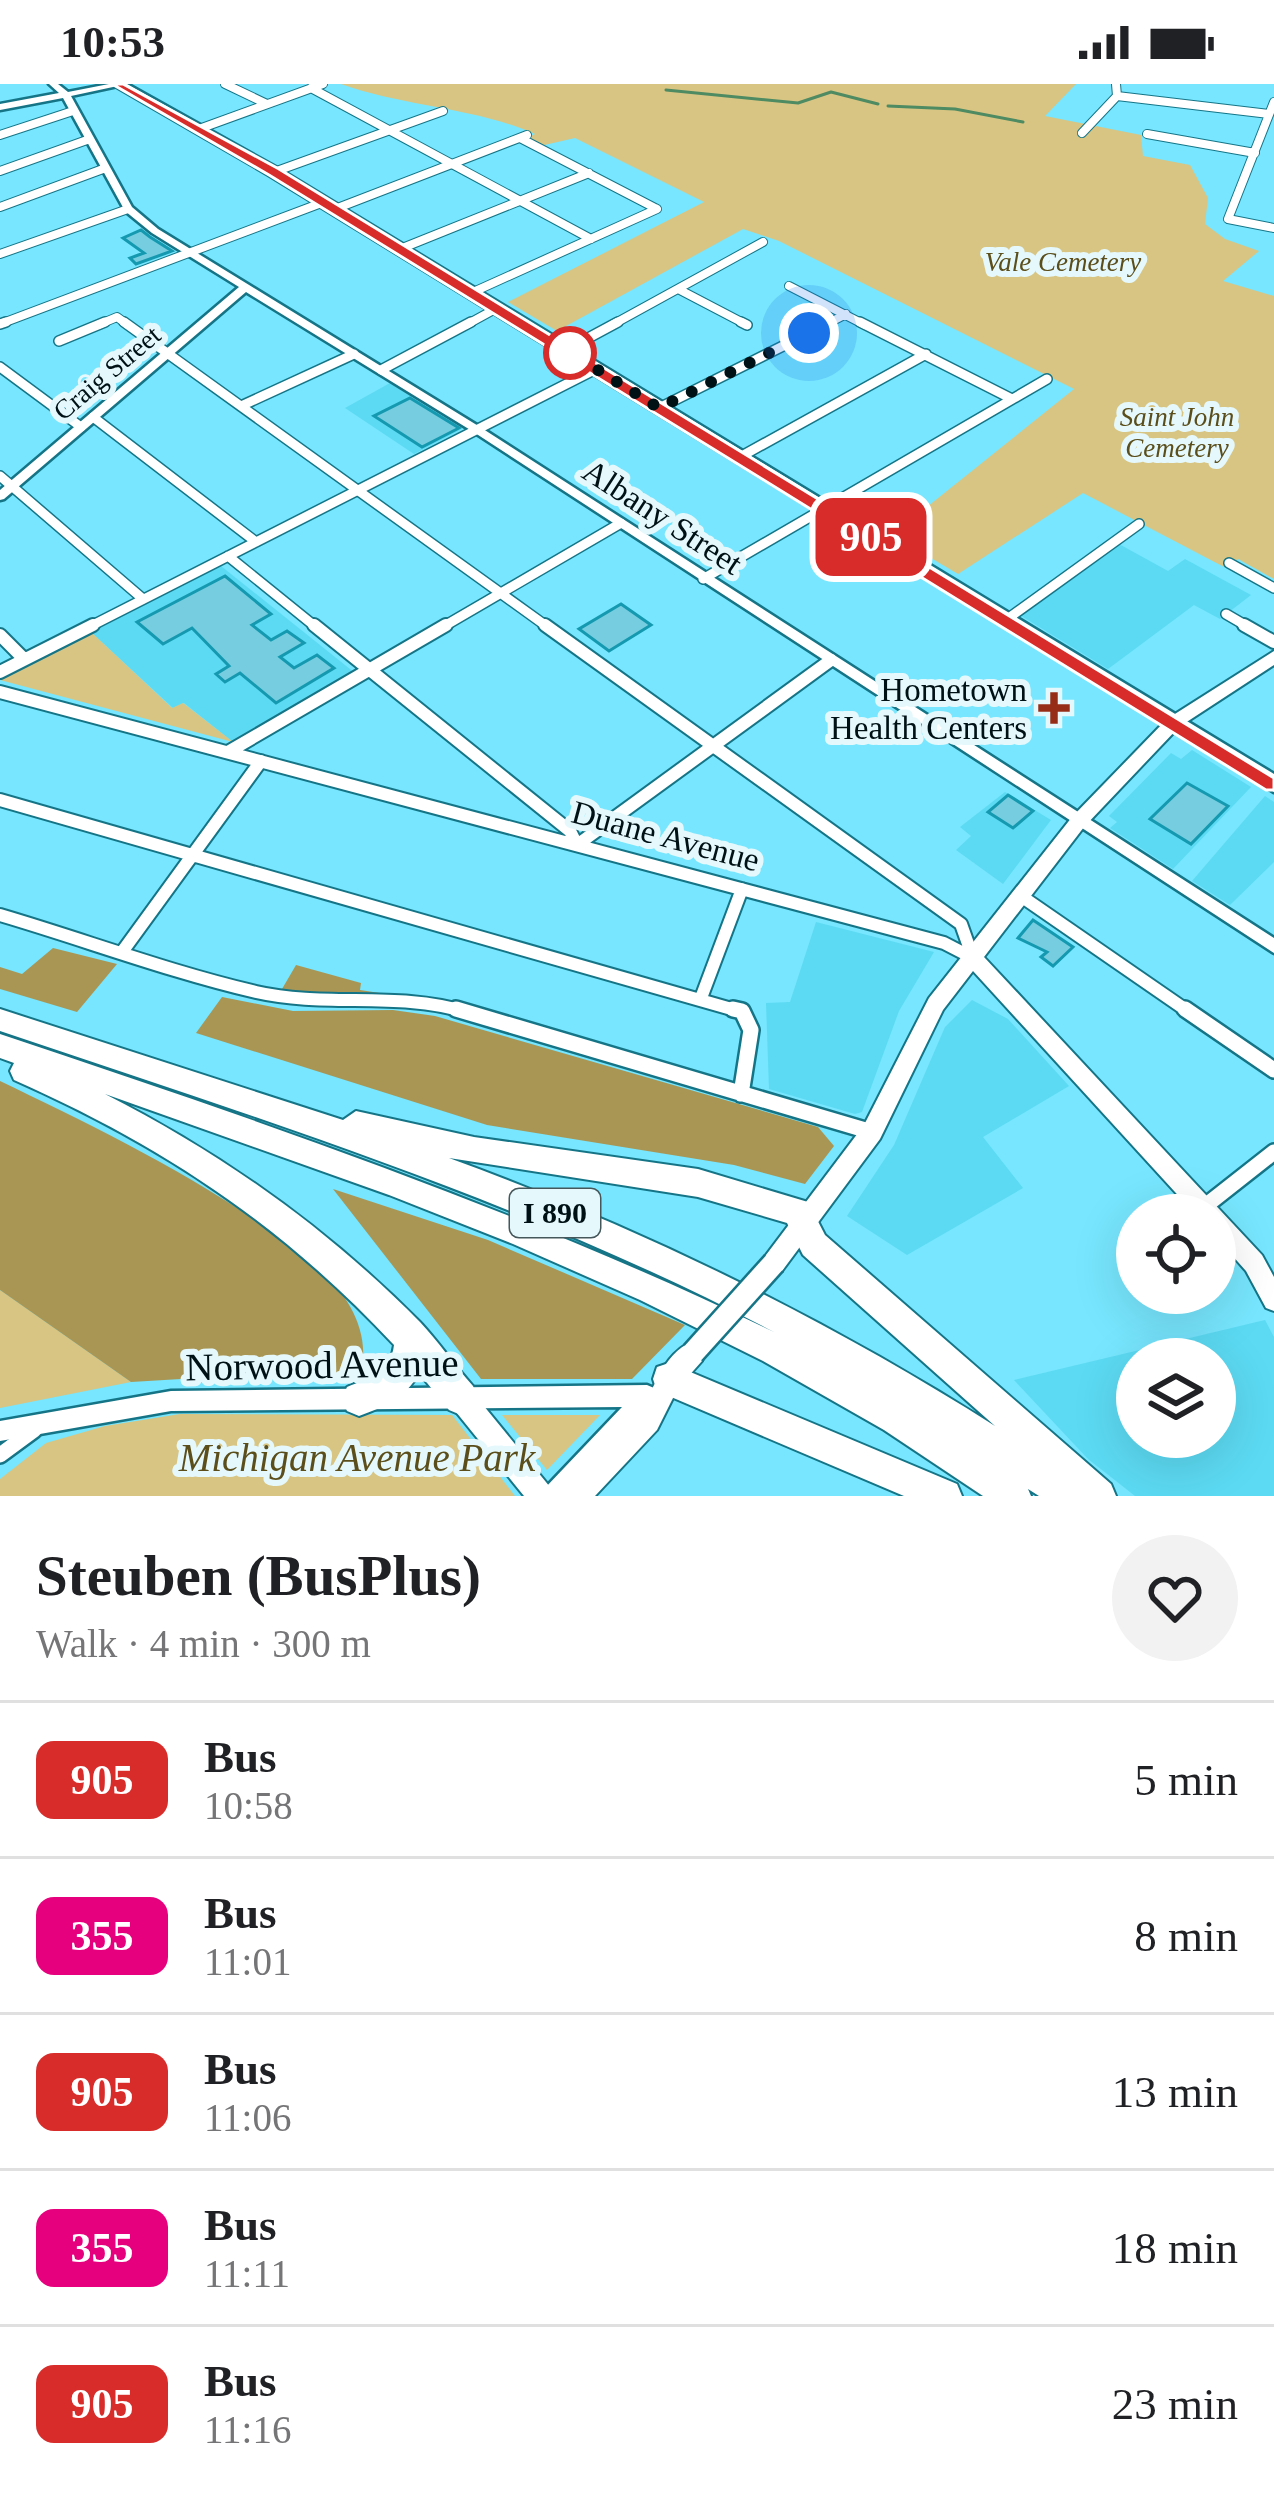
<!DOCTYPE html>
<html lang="en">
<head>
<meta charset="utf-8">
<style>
	body { margin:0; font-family:"Times New Roman",serif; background:#f2f2f2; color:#202124; height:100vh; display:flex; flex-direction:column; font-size:45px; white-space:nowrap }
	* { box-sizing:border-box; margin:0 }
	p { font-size:39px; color:#757577 }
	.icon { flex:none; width:66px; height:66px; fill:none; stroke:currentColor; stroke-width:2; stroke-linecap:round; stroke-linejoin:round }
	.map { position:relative; height:1412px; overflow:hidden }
	.details { display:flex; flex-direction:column; background:#fff; flex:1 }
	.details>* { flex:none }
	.badge { padding:0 24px; border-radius:18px; font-size:42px; line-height:78px }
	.controls { position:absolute; left:1116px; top:1110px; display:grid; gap:24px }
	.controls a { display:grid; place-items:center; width:120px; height:120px; border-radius:50%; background:#fff; box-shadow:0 12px 48px #0002; font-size:60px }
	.you { position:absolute; width:60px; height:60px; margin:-30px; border:9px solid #fff; border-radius:50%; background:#1a73e8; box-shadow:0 0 0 18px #1a73e833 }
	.map>.badge { position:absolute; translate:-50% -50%; box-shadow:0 0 0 6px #fff }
	.round { display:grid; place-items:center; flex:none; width:126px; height:126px; border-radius:63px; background:#f2f2f2 }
	.headline { display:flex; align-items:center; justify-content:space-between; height:204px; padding:0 36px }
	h1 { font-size:57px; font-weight:800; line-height:90px }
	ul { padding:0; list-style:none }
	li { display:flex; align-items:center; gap:36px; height:156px; padding:0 36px; border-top:3px solid #e0e0e0 }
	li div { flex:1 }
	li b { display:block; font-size:45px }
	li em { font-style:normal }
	li .badge { min-width:132px; font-weight:700; text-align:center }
	.status { display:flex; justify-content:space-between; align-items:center; height:84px; padding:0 60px; background:#fff; direction:ltr }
	.status svg { height:33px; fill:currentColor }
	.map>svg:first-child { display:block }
</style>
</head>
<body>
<div class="status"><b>10:53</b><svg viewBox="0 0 49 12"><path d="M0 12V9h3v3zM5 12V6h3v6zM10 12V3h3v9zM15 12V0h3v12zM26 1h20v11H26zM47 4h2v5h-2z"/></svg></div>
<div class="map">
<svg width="1274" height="1412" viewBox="0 0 1274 1412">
	<rect width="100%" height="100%" fill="#77e6fe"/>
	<path fill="#5cdaf3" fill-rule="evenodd" d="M390 299 462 345 414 370 345 324Z
		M1119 460 1168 487 1185 475 1251 511 1220 535 1194 521 1108 585 1018 530Z
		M221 482 355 589 233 658 184 619 173 624 91 548Z
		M1192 666 1251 703 1173 785 1110 744 1117 738 1109 732 1171 669 1181 675Z
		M1005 708 1051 736 1003 800 956 766 971 752 960 743Z
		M1265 712 1274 718V778L1230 821 1192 797Z
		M816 838 934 868 899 927 862 1028 855 1030 769 1005 766 919 790 918Z
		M972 916 1008 935 1069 1002 983 1053 1023 1104 907 1171 847 1132 894 1061 945 943Z
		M1265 1236 1274 1253V1412H1135L1088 1375 1014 1296ZM1137 1275H1215V1353H1137Z"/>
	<path fill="#d8c583" d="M341 0H1076L1045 32 1141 51 1143 72 1190 81 1208 114 1205 140 1225 155 1259 167 1223 197 1274 212V495L1238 475 1224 483 1083 409 958 490 892 451 1074 305 779 157 743 145 557 247 508 218 704 118 575 54 540 62 525 55 535 50C474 23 405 23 341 0Z
		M91 548 172 624 183 619 233 658 0 596Z
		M0 1206 131 1298 0 1324Z
		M180 1330 452 1331 515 1412H0V1395L46 1359 105 1342Z
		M502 1331H600L547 1386Z"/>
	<path fill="#a99655" d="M53 864 117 880 77 928 0 905V883L22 890Z
		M296 881 361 899 360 906 386 910 310 911 282 905Z
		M222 913 293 927 393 926 435 932 818 1043 834 1062 805 1100 734 1081 487 1041 196 949Z
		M0 997C100 1045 238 1112 320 1186 350 1212 373 1254 359 1292L264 1290 131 1298 0 1206Z
		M333 1105 488 1156 685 1241 632 1295H481Z"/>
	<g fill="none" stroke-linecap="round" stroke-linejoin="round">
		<path stroke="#4e8a62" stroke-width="3" d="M666 6 798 19 831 8 878 20
			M888 22 955 25 1023 38"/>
	</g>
	<path fill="#76cde0" stroke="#1499b0" stroke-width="3" d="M141 146 150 153 172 167 136 180 130 174 144 169 123 154Z
		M410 314 459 344 422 363 374 332Z
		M225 492 271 530 252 541 271 556 287 547 304 559 280 573 294 584 317 571 334 584 276 619 240 589 225 598 216 590 229 582 192 544 163 560 137 538Z
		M621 520 651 541 609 567 579 545Z
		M1187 699 1228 722 1191 760 1150 735Z
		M1008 711 1033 727 1013 744 988 728Z
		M1033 836 1073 863 1053 882 1041 873 1047 868 1018 854Z"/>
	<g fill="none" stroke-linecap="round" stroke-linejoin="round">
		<defs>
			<path id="minor-far3" d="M225 0 267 20
				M311 4 591 155
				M1117 12 1269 30
				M1274 18 1228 135 1274 144
				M199 45 323 0
				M1082 49 1117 12 1116 0
				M1147 50 1255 69
				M0 51 73 27
				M520 54 657 125
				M0 87 87 56
				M274 88 443 27
				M0 123 103 85
				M335 125 527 51
				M400 165 589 89
				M0 170 128 125
				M789 202 865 241
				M680 206 747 241
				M471 209 657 125
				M0 240 324 118
				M98 241 117 233 128 241
				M466 241 497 224
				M612 241 763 158
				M825 241 846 230"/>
			<path id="minor-far2" d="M124 238 549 544
				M741 238 747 241
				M860 238 1012 315
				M0 240 6 238
				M59 257 105 238
				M566 266 618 238
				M0 283 81 343
				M381 286 471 238
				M241 322 354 270
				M659 324 831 238
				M93 333 256 458
				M740 373 926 270
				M0 392 143 515
				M228 472 317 544
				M1229 479 1274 504
				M703 495 1047 295
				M1226 530 1250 544
				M1006 536 1139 440
				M87 544 596 285
				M441 544 621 439"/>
			<path id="minor-far1" d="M314 541 570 747 577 761 831 576
				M545 541 961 840 973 874
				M1244 541 1274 558
				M0 551 24 575
				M0 588 93 541
				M0 608 944 859 973 874
				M228 668 446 541
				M0 716 742 928
				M1021 812 1189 928
				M0 831C85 856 170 888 256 908 326 924 398 907 466 928
				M122 868 261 677
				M701 914 742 805"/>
			<path id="minor" d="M456 925 872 1048
				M733 925 742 927 751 946 741 1010
				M1185 925 1274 986
				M1204 1123 1274 1068
				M0 1371 34 1346"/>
			<path id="tertiary" d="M49 0H58L68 8 109 0H127L71 12 132 123 158 145 480 343 1274 854V869L472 347 246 208 4 415 0 416V406L239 203 152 149 125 127 63 14 0 26V20L59 9Z
				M647 1301 654 1304 657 1311 654 1319 568 1412H542L545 1404 622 1323 171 1327 0 1357V1337L171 1307Z"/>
			<path id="secondary" d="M1274 567V581L1179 643 1084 743 984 873 1262 1171 1274 1193V1227L1266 1224 1246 1187 1215 1152V1131H1196L973 887 943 926 880 1055 782 1187 774 1190 766 1187 762 1179 766 1171 864 1041 929 914 1072 733 1167 635Z
				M693 1257 702 1261 705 1269 702 1277 678 1304 657 1346 595 1412H564L568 1403C590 1379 614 1357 635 1332 656 1308 660 1271 693 1257Z
				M461 1302 470 1305 550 1403 554 1412H524L452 1323 449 1314 452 1305Z"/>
			<path id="primary" d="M112 0H127L279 85 1274 690V708L269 91Z"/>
			<path id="motorway" d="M0 925 343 1036 356 1027 474 1053 698 1085 808 1118 825 1151 1111 1400 1116 1412H1039L1028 1405 1031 1412H983L884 1346 763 1277 640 1216 513 1160 389 1111 105 1010C223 1070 327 1144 420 1238 438 1257 455 1282 473 1302L478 1314 473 1326 461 1331 449 1326 419 1289C406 1314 384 1323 359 1332L347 1327 342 1315 347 1303C369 1294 391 1287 394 1261 282 1141 163 1062 14 996L10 987 14 979 0 974V950C263 1038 524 1127 774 1248 527 1118 264 1036 0 947ZM449 1074 698 1113 787 1139 803 1171 995 1342C823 1233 641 1144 449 1074Z
				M669 1279 957 1400 962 1412H904L657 1307 653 1295 657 1283Z"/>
		</defs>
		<use href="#minor-far3" stroke="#157587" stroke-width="10"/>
		<use href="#minor-far2" stroke="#157587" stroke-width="12"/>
		<use href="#minor-far1" stroke="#157587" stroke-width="16"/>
		<use href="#minor" stroke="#157587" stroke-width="20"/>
		<use href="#tertiary" stroke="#157587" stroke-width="5"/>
		<use href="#secondary" stroke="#157587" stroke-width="4"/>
		<use href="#primary" stroke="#157587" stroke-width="5"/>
		<use href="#motorway" stroke="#157587" stroke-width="4"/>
		<use href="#minor-far3" stroke="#fff" stroke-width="8"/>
		<use href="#minor-far2" stroke="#fff" stroke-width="9"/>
		<use href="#minor-far1" stroke="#fff" stroke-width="12"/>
		<use href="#minor" stroke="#fff" stroke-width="15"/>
		<use href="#tertiary" fill="#fff" fill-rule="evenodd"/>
		<use href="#secondary" fill="#fff" fill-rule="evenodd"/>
		<use href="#primary" fill="#fff" fill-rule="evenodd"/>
		<use href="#motorway" fill="#fff" fill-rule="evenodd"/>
		<defs>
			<path id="secondary-bridge" d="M693 1269 774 1179"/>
		</defs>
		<use href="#secondary-bridge" stroke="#157587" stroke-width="27" stroke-linecap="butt"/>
		<use href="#secondary-bridge" stroke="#fff" stroke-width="22"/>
	</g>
	<path fill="#d72c2a" stroke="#fff" stroke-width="3" d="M112 0H123L279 85 1274 694V706H1266L269 91Z"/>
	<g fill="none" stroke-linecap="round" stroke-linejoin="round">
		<path stroke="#001116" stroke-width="12" stroke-dasharray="0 21.6" d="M570 269 566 266 659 324 809 249"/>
	</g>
	<circle fill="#fff" stroke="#d72c2a" stroke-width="6" cx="570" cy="269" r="24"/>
	<path fill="#962e17" stroke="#e5f9fd" stroke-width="4.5" d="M1048 606h12v12h12v12h-12v12h-12v-12h-12v-12h12z"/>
	<g text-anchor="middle" stroke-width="12" stroke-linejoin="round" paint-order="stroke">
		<g font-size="27" font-style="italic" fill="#5b4e1b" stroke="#e5f9fd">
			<text x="1063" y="187">Vale Cemetery</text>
			<text x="1177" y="342">Saint John<tspan x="1177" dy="31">Cemetery</tspan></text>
		</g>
		<g font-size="27" fill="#001116" stroke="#e5f9fd">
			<text transform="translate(107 289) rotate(-40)" y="9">Craig Street</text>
		</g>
		<rect fill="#e5f9fd" stroke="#45575b" stroke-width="3" x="510" y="1105" width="90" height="48" rx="9"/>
		<g font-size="30" font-weight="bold" fill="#001116">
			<text x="555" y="1139">I 890</text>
		</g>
		<g font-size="33" fill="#001116" stroke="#e5f9fd">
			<text transform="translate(663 432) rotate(33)" y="12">Albany Street</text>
			<text transform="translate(666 751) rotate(15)" y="12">Duane Avenue</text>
		</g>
		<g font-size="33" fill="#001116" stroke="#e5f9fd" text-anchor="end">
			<text x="1027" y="617">Hometown<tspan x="1027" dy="38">Health Centers</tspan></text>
		</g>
		<g font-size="39" fill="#001116" stroke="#e5f9fd">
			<text transform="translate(322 1280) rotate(-1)" y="14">Norwood Avenue</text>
		</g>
		<g font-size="39" font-style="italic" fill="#5b4e1b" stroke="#e5f9fd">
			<text x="357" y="1387">Michigan Avenue Park</text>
		</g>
	</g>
</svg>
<div class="controls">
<a><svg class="icon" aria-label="locate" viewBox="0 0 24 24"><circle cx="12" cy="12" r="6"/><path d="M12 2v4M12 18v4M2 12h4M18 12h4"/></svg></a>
<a><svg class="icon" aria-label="layers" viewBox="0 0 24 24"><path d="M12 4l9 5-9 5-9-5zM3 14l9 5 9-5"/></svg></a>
</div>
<div class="you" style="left:809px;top:249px"></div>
<b class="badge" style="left:871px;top:453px;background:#d72c2a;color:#fff">905</b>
</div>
<section class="details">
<div class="headline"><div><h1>Steuben (BusPlus)</h1><p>Walk · 4 min · 300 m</p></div><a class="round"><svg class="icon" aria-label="heart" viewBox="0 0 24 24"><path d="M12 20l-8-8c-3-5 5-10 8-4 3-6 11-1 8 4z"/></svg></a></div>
<ul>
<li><span class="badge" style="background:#d72c2a;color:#fff">905</span><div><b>Bus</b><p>10:58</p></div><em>5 min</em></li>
<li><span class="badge" style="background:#e6007e;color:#fff">355</span><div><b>Bus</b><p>11:01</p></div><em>8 min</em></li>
<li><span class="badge" style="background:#d72c2a;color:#fff">905</span><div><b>Bus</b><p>11:06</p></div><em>13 min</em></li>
<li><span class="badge" style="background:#e6007e;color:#fff">355</span><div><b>Bus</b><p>11:11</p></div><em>18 min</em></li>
<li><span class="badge" style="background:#d72c2a;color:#fff">905</span><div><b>Bus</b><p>11:16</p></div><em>23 min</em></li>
</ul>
</section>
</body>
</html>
